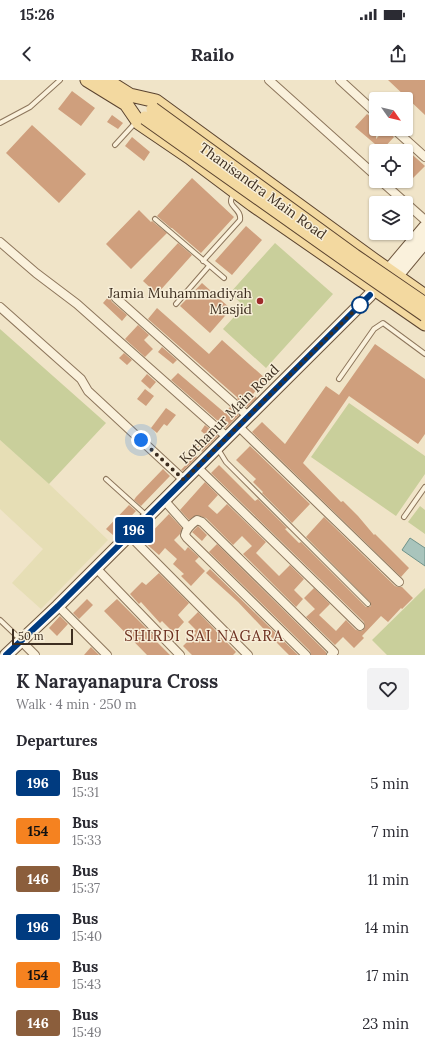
<!DOCTYPE html>
<html lang="en">
<head>
<meta charset="utf-8">
<style>
	body { margin:0; font-family:Lora,serif; background:#f2f2f3; color:#2b2b33; height:100vh; display:flex; flex-direction:column; font-size:15px; white-space:nowrap }
	* { box-sizing:border-box; margin:0 }
	p { font-size:13px; color:#7c7c81 }
	.icon { flex:none; width:22px; height:22px; fill:none; stroke:currentColor; stroke-width:2; stroke-linecap:round; stroke-linejoin:round }
	.map { position:relative; height:575px; overflow:hidden }
	.panel { display:flex; flex-direction:column; background:#fff; flex:1 }
	.panel>* { flex:none }
	.badge { padding:0 8px; border-radius:3px; font-size:14px; line-height:26px }
	.needle { width:26px; rotate:124deg }
	.controls { position:absolute; left:369px; top:12px; display:grid; gap:8px }
	.controls a { display:grid; place-items:center; width:44px; height:44px; border-radius:4px; background:#fff; box-shadow:0 1px 3px #0004; font-size:20px }
	.scale { position:absolute; left:12px; bottom:10px; width:61px; box-sizing:border-box; padding-left:4px; border:2px solid #3d2e20; border-top:0; font-size:11px; line-height:14px; white-space:nowrap; color:#3d2e20; -webkit-text-stroke:3px #f7eed8; paint-order:stroke }
	.you { position:absolute; width:20px; height:20px; margin:-10px; border:3px solid #fff; border-radius:50%; background:#1a73e8; box-shadow:0 0 0 6px #1a73e833 }
	.map>.badge { position:absolute; translate:-50% -50%; box-shadow:0 0 0 2px #fff }
	h2 { padding:0 16px; font-size:15px; line-height:36px }
	.round { display:grid; place-items:center; flex:none; width:42px; height:42px; border-radius:4px; background:#f2f2f3 }
	.headline { display:flex; align-items:center; justify-content:space-between; height:68px; padding:0 16px }
	h1 { font-size:19px; font-weight:800; line-height:30px }
	ul { padding:0; list-style:none }
	li { display:flex; align-items:center; gap:12px; height:48px; padding:0 16px }
	li div { flex:1 }
	li b { display:block; font-size:15px }
	li em { font-style:normal }
	li .badge { min-width:44px; font-weight:700; text-align:center }
	.status { display:flex; justify-content:space-between; align-items:center; height:28px; padding:0 20px; background:#fff; direction:ltr }
	.status svg { height:11px; fill:currentColor }
	header { display:flex; justify-content:space-between; align-items:center; height:52px; padding:0 16px; background:#fff; font-size:18px; font-weight:800 }
	.map>svg:first-child { display:block }
</style>
</head>
<body>
<div class="status"><b>15:26</b><svg viewBox="0 0 49 12"><path d="M0 12V9h3v3zM5 12V6h3v6zM10 12V3h3v9zM15 12V0h3v12zM26 1h20v11H26zM47 4h2v5h-2z"/></svg></div>
<header><svg class="icon" aria-label="back" viewBox="0 0 24 24"><path d="M15 5l-7 7 7 7"/></svg>Railo<svg class="icon" aria-label="share" viewBox="0 0 24 24"><path d="M12 15V3M7 8l5-5 5 5M5 13v7h14v-7"/></svg></header>
<div class="map">
<svg width="425" height="575" viewBox="0 0 425 575">
	<rect width="100%" height="100%" fill="#f0e4c8"/>
	<path fill="#e6deb5" d="M0 360 49 404 108 460 41 529 12 503 43 469 0 429Z"/>
	<path fill="#c9cf9b" d="M275 163 333 214 266 288 223 249 244 226 230 213Z
		M0 249 106 343 49 404 0 360Z
		M349 323 425 376V394L396 436 311 377Z
		M420 426 425 430V454L408 442Z
		M425 508V575H387L372 560Z"/>
	<path fill="#a9c4bc" stroke="#6f938a" d="M410 458 425 468V486L402 470Z"/>
	<path fill="#cf9f7d" d="M388 0H425V35Z
		M72 11 95 28 81 46 58 29Z
		M367 34 376 41V59L385 49 394 57 382 70 355 47Z
		M112 35 123 43 118 49 107 42Z
		M32 45 86 94 59 123 6 73Z
		M132 57 150 72 144 81 125 66Z
		M406 69 425 86 413 98 406 92Z
		M192 98 234 137 201 173 172 148H171L157 136Z
		M139 130 151 142 152 141 167 153 131 189 106 164Z
		M246 146 262 160 232 195 215 181Z
		M178 163 192 175 157 214 143 201Z
		M202 203 231 229 210 253 180 226Z
		M109 216 112 222 127 235 122 241 103 223Z
		M157 228 209 274 222 260 266 299 253 314 257 318 247 327 237 319 238 318 148 239Z
		M138 245 149 255 144 260 153 269 145 277 125 259Z
		M375 264 425 299V354L418 364 349 316 303 383 341 422 343 421 358 436 374 455 375 454 409 488 401 497 252 352 262 342 285 364 326 306 339 315Z
		M162 267 177 280 173 284 158 272Z
		M124 273 132 280 127 285 119 278Z
		M178 293 225 333 230 327 239 335 226 348 171 300Z
		M147 294 156 302 150 309 141 301Z
		M145 309 154 316 146 326 137 319Z
		M166 328 176 335 167 346 164 344 157 353 151 348Z
		M205 345 218 356 202 372 197 367 207 356 201 351Z
		M250 366 310 424 292 443 262 413 263 412 253 402 256 399 236 380Z
		M195 375 197 377 183 391 181 390Z
		M219 385 255 421 258 419 287 448 285 449 299 463 301 462 366 527H369L371 526 370 522 306 457 324 437 395 506 398 507H402L413 518 402 529 401 528 388 542 381 536 362 556 364 558 354 568 343 557 335 565 306 537 315 529 304 518 314 508 330 524 319 535 336 551 346 540 356 550 362 551 365 547 364 542 211 393Z
		M163 389 170 396 141 426 134 420 136 417Z
		M205 402 218 415 208 426 217 434 227 424 266 462 256 473 279 496 290 485 304 499 294 510 303 519 296 527 243 474 252 466 242 456 233 465 206 438 197 435 189 440 180 430Z
		M129 425 136 431 113 455 106 449Z
		M169 434 182 448 180 454 174 460 185 471 188 467 199 477 195 481 205 491 191 506 181 496 184 494 173 484 177 479 165 468 159 475 143 461Z
		M198 446 207 455 202 461 192 452Z
		M217 464 326 572V575H311L310 571 209 472Z
		M210 489 298 575H289L279 565 238 522 206 493Z
		M159 493 189 523 178 535 184 542 174 553 162 541 160 543 141 522 139 524 130 514 142 502 146 505Z
		M87 519 93 525 79 539 73 533Z
		M117 519 157 559 156 561 170 575H147L104 531Z
		M198 532 236 572 233 575H192L183 566 196 553 194 551 196 550 188 542Z
		M60 536 68 544 57 556 49 548Z
		M91 567 99 575H84Z"/>
	<g fill="none" stroke-linecap="round" stroke-linejoin="round">
		<defs>
			<path id="service" d="M0 43 30 27 60 0
				M115 65 136 42
				M155 139 224 198
				M203 181 240 140C242 127 224 127 234 114
				M176 224 209 186
				M339 299 374 249 383 243 425 274
				M218 369 226 382 368 524
				M106 399 147 436
				M404 437 425 407
				M0 540 21 560"/>
			<path id="minor" d="M269 0 376 96
				M340 0 376 33
				M394 49 425 77
				M381 101 425 140
				M0 162 36 193 77 224 227 357
				M116 218 248 336
				M0 227 81 299 88 311 184 400
				M238 346 399 502
				M197 387 360 546
				M164 420 188 447
				M129 455 248 575
				M96 488 180 575
				M58 526 107 575
				M21 561 35 575
				M306 575 187 458 185 455C186 448 192 444 197 440L202 442 334 572 331 575"/>
			<path id="secondary" d="M382 198 425 147
				M391 203 425 162
				M6 575 58 526 370 215"/>
			<path id="primary" d="M87 0 126 24 139 43 189 77 253 125 425 244
				M106 0 130 15 156 21 374 180 425 216"/>
		</defs>
		<use href="#service" stroke="#8d765c" stroke-width="6"/>
		<use href="#minor" stroke="#8d765c" stroke-width="10"/>
		<use href="#secondary" stroke="#6f573f" stroke-width="14"/>
		<use href="#primary" stroke="#5b4430" stroke-width="15"/>
		<use href="#service" stroke="#faf1dc" stroke-width="4"/>
		<use href="#minor" stroke="#faf1dc" stroke-width="8"/>
		<use href="#secondary" stroke="#faf1dc" stroke-width="12"/>
		<use href="#primary" stroke="#f3d9a0" stroke-width="13"/>
		<defs>
			<path id="primary-bridge" d="M153 29 355 176 425 224
				M145 38 357 188 425 235"/>
		</defs>
		<use href="#primary-bridge" stroke="#5b4430" stroke-width="15" stroke-linecap="butt"/>
		<use href="#primary-bridge" stroke="#f3d9a0" stroke-width="13"/>
	</g>
	<g fill="none" stroke-linecap="round" stroke-linejoin="round">
		<defs>
			<path id="line" d="M6 575 58 526 370 215"/>
		</defs>
		<use href="#line" stroke="#fff" stroke-width="9"/>
		<use href="#line" stroke="#003b80" stroke-width="6"/>
		<path stroke="#3d2e20" stroke-width="4" stroke-dasharray="0 7.2" d="M141 360 184 400 360 225"/>
	</g>
	<circle fill="#9e2a2b" stroke="#f7eed8" stroke-width="1.5" cx="260" cy="221" r="4"/>
	<circle fill="#fff" stroke="#003b80" stroke-width="2" cx="360" cy="225" r="8"/>
	<g text-anchor="middle" stroke-width="3" stroke-linejoin="round" paint-order="stroke">
		<g font-size="14" fill="#3d2e20" stroke="#f7eed8">
			<text transform="translate(263 111) rotate(36)" y="5">Thanisandra Main Road</text>
			<text transform="translate(229 334) rotate(-45)" y="5">Kothanur Main Road</text>
		</g>
		<g font-size="14" fill="#3d2e20" stroke="#f7eed8" text-anchor="end">
			<text x="252" y="218">Jamia Muhammadiyah<tspan x="252" dy="16">Masjid</tspan></text>
		</g>
		<g font-size="15" letter-spacing="1" fill="#6b2e1e" stroke="#f7eed8">
			<text x="204" y="561">SHIRDI SAI NAGARA</text>
		</g>
	</g>
</svg>
<div class="controls">
<a><svg class="needle" viewBox="-14 -14 28 28"><path d="M0-13l5 13h-10z" fill="#e53935"/><path d="M0 13l5-13h-10z" fill="#7c7c81"/></svg></a>
<a><svg class="icon" aria-label="locate" viewBox="0 0 24 24"><circle cx="12" cy="12" r="6"/><path d="M12 2v4M12 18v4M2 12h4M18 12h4"/></svg></a>
<a><svg class="icon" aria-label="layers" viewBox="0 0 24 24"><path d="M12 4l9 5-9 5-9-5zM3 14l9 5 9-5"/></svg></a>
</div>
<div class="scale">50 m</div>
<div class="you" style="left:141px;top:360px"></div>
<b class="badge" style="left:134px;top:450px;background:#003b80;color:#fff">196</b>
</div>
<section class="panel">
<div class="headline"><div><h1>K Narayanapura Cross</h1><p>Walk · 4 min · 250 m</p></div><a class="round"><svg class="icon" aria-label="heart" viewBox="0 0 24 24"><path d="M12 20l-8-8c-3-5 5-10 8-4 3-6 11-1 8 4z"/></svg></a></div>
<h2>Departures</h2>
<ul>
<li><span class="badge" style="background:#003b80;color:#fff">196</span><div><b>Bus</b><p>15:31</p></div><em>5 min</em></li>
<li><span class="badge" style="background:#f58220;color:#111">154</span><div><b>Bus</b><p>15:33</p></div><em>7 min</em></li>
<li><span class="badge" style="background:#8b5e3c;color:#fff">146</span><div><b>Bus</b><p>15:37</p></div><em>11 min</em></li>
<li><span class="badge" style="background:#003b80;color:#fff">196</span><div><b>Bus</b><p>15:40</p></div><em>14 min</em></li>
<li><span class="badge" style="background:#f58220;color:#111">154</span><div><b>Bus</b><p>15:43</p></div><em>17 min</em></li>
<li><span class="badge" style="background:#8b5e3c;color:#fff">146</span><div><b>Bus</b><p>15:49</p></div><em>23 min</em></li>
</ul>
</section>
</body>
</html>
